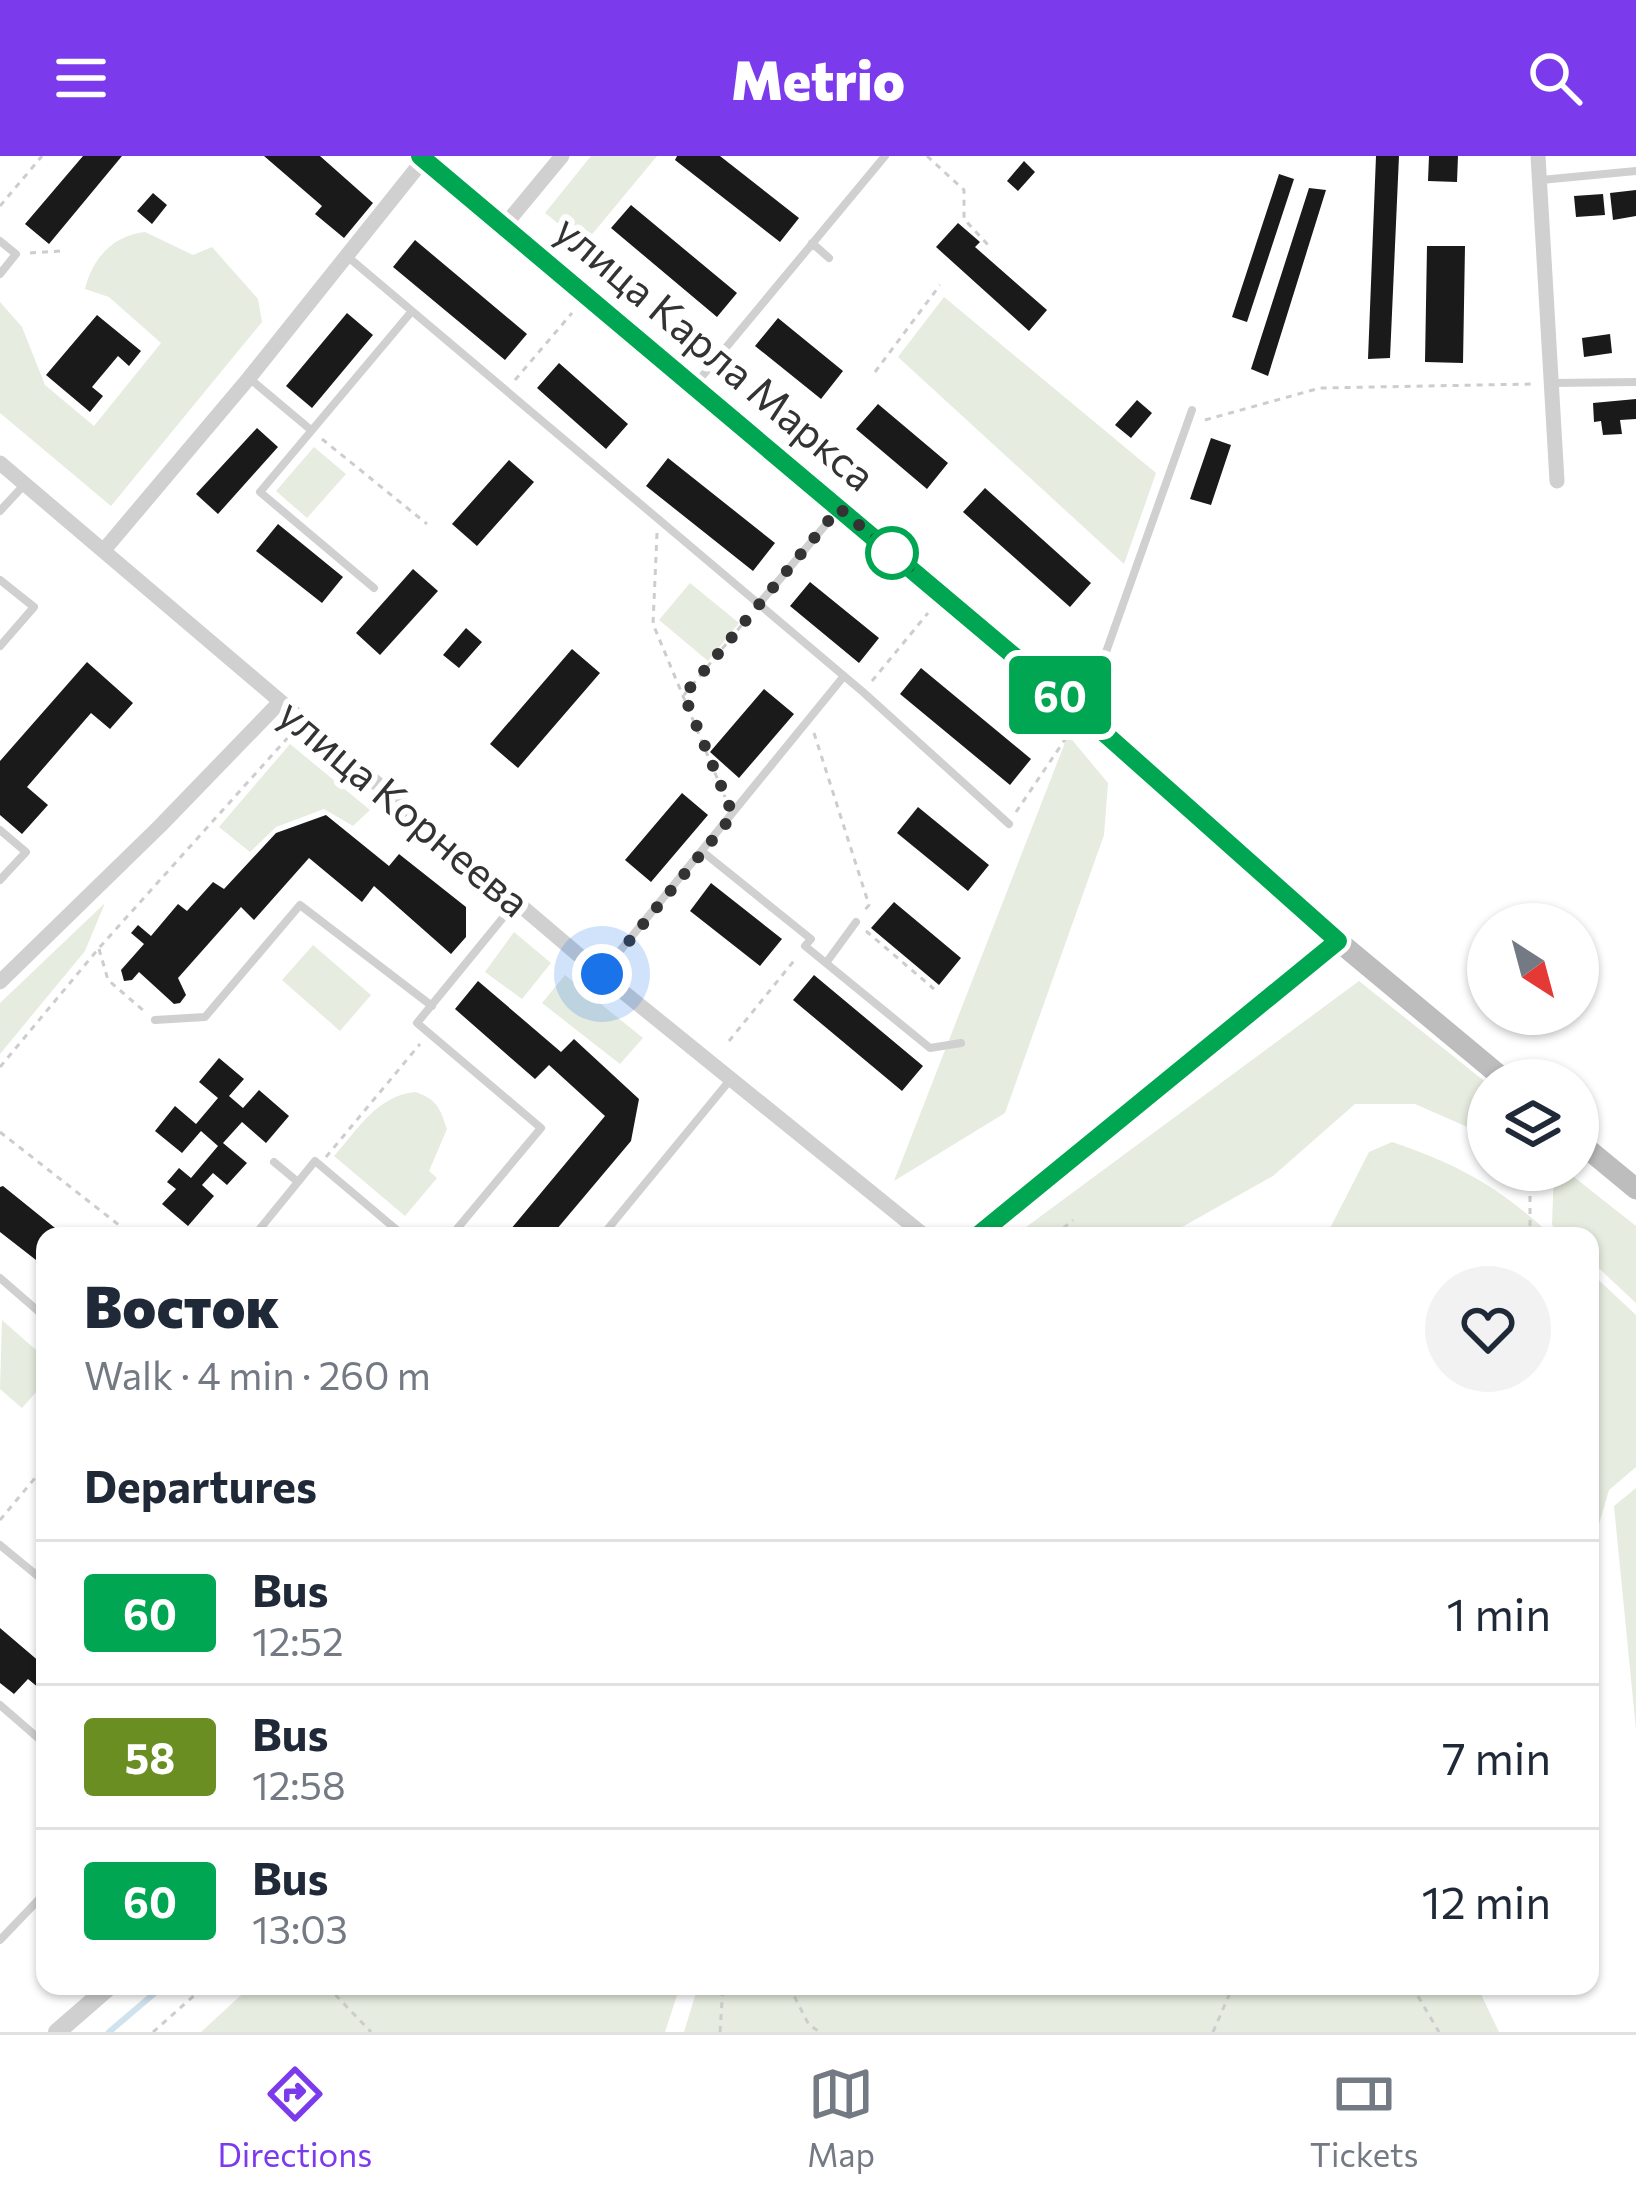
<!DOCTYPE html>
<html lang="en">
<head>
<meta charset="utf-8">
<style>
	body { margin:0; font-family:Commissioner,sans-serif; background:#f2f2f3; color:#1f2937; height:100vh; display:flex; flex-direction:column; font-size:45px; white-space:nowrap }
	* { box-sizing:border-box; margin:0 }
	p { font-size:39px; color:#747a83 }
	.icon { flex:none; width:66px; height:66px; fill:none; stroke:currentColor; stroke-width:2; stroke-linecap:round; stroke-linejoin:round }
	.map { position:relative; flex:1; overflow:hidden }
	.side { position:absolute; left:36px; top:1071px; width:1563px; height:768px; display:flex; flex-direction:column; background:#fff; border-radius:24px; box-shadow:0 3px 9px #0004 }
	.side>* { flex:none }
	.badge { padding:0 24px; border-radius:9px; font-size:42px; line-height:78px }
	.needle { width:78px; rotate:144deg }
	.controls { position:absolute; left:1467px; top:747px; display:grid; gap:24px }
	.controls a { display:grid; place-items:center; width:132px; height:132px; border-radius:50%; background:#fff; box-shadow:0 3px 9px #0004; font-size:60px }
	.you { position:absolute; width:60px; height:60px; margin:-30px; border:9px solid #fff; border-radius:50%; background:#1a73e8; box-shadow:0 0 0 18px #1a73e833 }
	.map>.badge { position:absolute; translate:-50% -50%; box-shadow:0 0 0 6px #fff }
	h2 { padding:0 48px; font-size:45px; line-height:108px }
	.round { display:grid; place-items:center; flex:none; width:126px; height:126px; border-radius:63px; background:#f2f2f3 }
	.summary { display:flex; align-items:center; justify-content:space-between; height:204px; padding:0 48px }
	h1 { font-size:57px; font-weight:800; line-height:90px }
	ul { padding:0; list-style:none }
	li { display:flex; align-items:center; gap:36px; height:144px; padding:0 48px; border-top:3px solid #e0e1e3 }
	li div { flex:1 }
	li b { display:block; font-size:45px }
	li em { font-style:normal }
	li .badge { min-width:132px; font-weight:700; text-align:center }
	header { display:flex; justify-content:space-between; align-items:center; height:156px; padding:0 48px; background:#7c3aed; color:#fff; font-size:54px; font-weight:800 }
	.menu { display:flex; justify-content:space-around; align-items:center; height:168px; border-top:3px solid #e0e1e3; background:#fff; font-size:33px; color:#747a83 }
	.menu a { display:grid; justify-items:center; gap:6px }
	.menu .on { color:#7c3aed }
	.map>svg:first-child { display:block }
</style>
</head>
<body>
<header><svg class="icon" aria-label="menu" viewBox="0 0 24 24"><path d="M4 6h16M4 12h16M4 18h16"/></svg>Metrio<svg class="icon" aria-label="search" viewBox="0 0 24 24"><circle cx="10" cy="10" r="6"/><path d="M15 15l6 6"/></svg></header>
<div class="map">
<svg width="1636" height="1876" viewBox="0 0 1636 1876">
	<rect width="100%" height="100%" fill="#fff"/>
	<path fill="#e6ecdf" d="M591 0H657L584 88 545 57Z
		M145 76 193 99 212 91 258 143 262 166 111 350 0 257V146L22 171 45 229 94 270 161 187 109 141 85 133C92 103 113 79 145 76Z
		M944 141 1156 317 1124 408 898 201Z
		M314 291 346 318 307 362 276 335Z
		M690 427 739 467 708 505 659 464Z
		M1068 579 1108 627 1104 679 1005 957 894 1025Z
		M290 588 370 654 353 670 324 653 276 671 250 696 219 671Z
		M105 747 85 795 0 898V847Z
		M514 776 551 807 522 843 485 816Z
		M313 789 371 839 340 875 282 824Z
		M565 819 643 882 620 908 542 847Z
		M1359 825 1488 928V980L1415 948H1355L1273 1020 1166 1080H1014Z
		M415 936C437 943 440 952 447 973L429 1015 437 1022 405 1060 334 1000C358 973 377 940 415 936Z
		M1392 986C1460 1009 1499 1031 1552 1080H1326L1369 996Z
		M1554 1014H1565L1636 1070V1147L1590 1104V1080H1564L1552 1069Z
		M1590 1116 1636 1159V1311L1609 1334 1590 1399Z
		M2 1164 45 1202V1226L22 1252 0 1233Z
		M1636 1332V1574L1614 1350Z
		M251 1830H680L665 1876H201Z
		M698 1830H1477L1499 1876H684Z"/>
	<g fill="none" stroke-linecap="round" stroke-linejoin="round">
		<path stroke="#cfe2ee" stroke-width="6" d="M109 1876 163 1830"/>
	</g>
	<path fill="#1a1a1a" d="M83 0H122L49 88 25 68Z
		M264 0H320L373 47 344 82 315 58 322 50Z
		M677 0H720L799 62 780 86 675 4Z
		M1376 0H1399L1390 202 1368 203Z
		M1429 0H1458L1457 26 1428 25Z
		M1024 5 1035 16 1018 35 1007 25Z
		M1279 18 1294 23 1247 166 1232 161Z
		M1309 32 1326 34 1268 220 1251 213Z
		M1636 34V60L1613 64 1610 37Z
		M153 37 167 49 152 68 137 55Z
		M1603 38 1605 59 1576 61 1574 40Z
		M631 49 737 137 717 161 611 72Z
		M958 67 980 86 975 91 1047 154 1029 175 936 91Z
		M415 84 527 178 505 204 393 111Z
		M1427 90H1465L1463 207 1425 206Z
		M347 157 373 179 312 252 286 230Z
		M97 159 141 195 129 210 118 200 92 231 103 240 90 256 46 219Z
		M778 162 843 215 821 243 755 190Z
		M1610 178 1612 197 1584 201 1582 182Z
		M559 207 628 268 606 293 537 232Z
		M1636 243V263L1620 264 1622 278 1603 279 1601 265 1594 266 1593 247Z
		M1137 244 1152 257 1131 282 1115 269Z
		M878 248 948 307 927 333 856 273Z
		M257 272 278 291 218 358 196 338Z
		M1211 282 1231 289 1211 349 1190 343Z
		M668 302 775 387 753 415 646 330Z
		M509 304 534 326 477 390 452 368Z
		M985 332 1091 427 1070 451 963 356Z
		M278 368 343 421 322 447 256 395Z
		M413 413 438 435 380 499 356 477Z
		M810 426 879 482 859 507 790 450Z
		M466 472 482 486 459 512 443 499Z
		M572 493 600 517 518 612 490 588Z
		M87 506 133 547 110 573 91 557 27 631 48 649 22 678 0 659V605Z
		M921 512 1031 603 1010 629 900 538Z
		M764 533 794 558 739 622 710 596Z
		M682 637 708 659 651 726 625 704Z
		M918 651 989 709 968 735 897 677Z
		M326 659 389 710 399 698 466 751V781L451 798 374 730 362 746 309 702 254 764 241 751 178 822 186 839 180 847 174 848 139 816 132 824 124 825 121 814 144 788 131 777 138 769 151 780 178 748 187 755 213 726 224 733 276 677Z
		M711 727 782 783 760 810 690 755Z
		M894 746 961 802 939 829 871 772Z
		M814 819 923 910 902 935 793 844Z
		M478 825 561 896 574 883 639 943 631 985 551 1080H505L605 960 549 909 535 923 455 853Z
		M219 902 244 923 229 940 243 952 259 934 289 960 266 987 242 966 223 987 247 1007 227 1029 213 1017 202 1029 214 1040 188 1070 162 1048 176 1033 167 1026 179 1012 191 1022 218 990 201 975 182 997 155 975 175 950 196 968 218 942 199 926Z
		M3 1030 65 1080H45V1111L0 1076V1031Z
		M0 1472 41 1507 45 1503V1537L28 1523 14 1538 0 1527Z"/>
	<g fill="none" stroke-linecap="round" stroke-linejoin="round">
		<path stroke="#cdcdcd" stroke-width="3" stroke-dasharray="6 6" stroke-linecap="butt" d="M927 0 964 34V63L989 90
			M0 50 42 0
			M30 97 61 95
			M875 216 940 129
			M515 224 572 157
			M1205 264 1320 232 1533 228
			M322 283 427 368
			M657 377 653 468 725 641
			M872 525 928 457
			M684 539 750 459
			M814 577 869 749 864 755
			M1016 656 1068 579
			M866 775 934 833
			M99 793 108 824 144 855
			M729 885 797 801
			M0 911 99 792 291 578
			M0 976 133 1080
			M326 1001 420 888
			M1530 1028V1080
			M1054 1080 1073 1064
			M0 1364 45 1310
			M327 1830 371 1876
			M789 1830 809 1869 820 1876
			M1412 1830 1439 1876
			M153 1876 205 1830
			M720 1876 723 1830
			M1213 1876 1233 1830"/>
		<path stroke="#d0d0d0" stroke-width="8" d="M1541 24 1636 15
			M0 85 16 98 0 118
			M812 87 829 102
			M348 101 863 536 1009 668
			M249 222 311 274
			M1553 227 1636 226
			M694 230 885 0
			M0 355 24 329
			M0 424 34 451 0 490
			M374 432 260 336 412 155
			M759 448 839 353
			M1084 558 1192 254
			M0 674 26 696 0 724
			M703 696 811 783 805 790 930 892 961 887
			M826 807 856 766
			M602 817 844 520
			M155 864 205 861 300 749 432 850
			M274 1006 298 1026
			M254 1080 315 1005 404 1080
			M451 1080 541 972 417 867 515 747
			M602 1080 730 924
			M0 1122 45 1161
			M0 1389 45 1426
			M0 1549 45 1588
			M0 1784 45 1737"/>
		<path stroke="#d0d0d0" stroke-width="15" d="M1538 0 1557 325
			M504 70 562 0
			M0 307 601 818 925 1080
			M104 394 249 222 424 3
			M0 826 160 670 279 547"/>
		<path stroke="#d0d0d0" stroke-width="18" d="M977 1080 1338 785
			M57 1876 110 1830"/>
		<path stroke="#bdbdbd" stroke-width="21" d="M420 0 1084 559 1338 785 1505 924
			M1578 985 1636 1033"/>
	</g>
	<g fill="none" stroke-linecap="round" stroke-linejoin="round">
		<defs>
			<path id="line" d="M420 0 1084 559 1338 785 977 1080"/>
		</defs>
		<use href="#line" stroke="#fff" stroke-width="27"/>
		<use href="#line" stroke="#00a651" stroke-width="18"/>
		<path stroke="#333" stroke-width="12" stroke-dasharray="0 21.6" d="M602 818 733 659 684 539 839 352 909 411 892 397"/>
	</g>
	<circle fill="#fff" stroke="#00a651" stroke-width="6" cx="892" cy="397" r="24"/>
	<g text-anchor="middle" stroke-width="12" stroke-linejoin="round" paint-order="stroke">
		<g font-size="42" fill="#333" stroke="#fff">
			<text transform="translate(715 197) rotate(40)" y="15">улица Карла Маркса</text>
			<text transform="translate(404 652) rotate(40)" y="15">улица Корнеева</text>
		</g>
	</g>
</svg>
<div class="controls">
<a><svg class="needle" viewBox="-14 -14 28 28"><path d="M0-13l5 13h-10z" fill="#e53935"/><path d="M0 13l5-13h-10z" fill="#747a83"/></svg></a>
<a><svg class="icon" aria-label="layers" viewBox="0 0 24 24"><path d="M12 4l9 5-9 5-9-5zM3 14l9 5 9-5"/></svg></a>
</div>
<div class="you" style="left:602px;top:818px"></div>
<b class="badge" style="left:1060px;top:539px;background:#00a651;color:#fff">60</b>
<section class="side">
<div class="summary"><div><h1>Восток</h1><p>Walk · 4 min · 260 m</p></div><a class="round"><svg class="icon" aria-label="heart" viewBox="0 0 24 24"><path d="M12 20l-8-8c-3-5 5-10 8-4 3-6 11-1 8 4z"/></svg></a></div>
<h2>Departures</h2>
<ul>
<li><span class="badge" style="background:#00a651;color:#fff">60</span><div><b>Bus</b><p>12:52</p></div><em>1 min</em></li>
<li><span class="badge" style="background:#6b8e23;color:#fff">58</span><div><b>Bus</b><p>12:58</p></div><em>7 min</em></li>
<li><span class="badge" style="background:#00a651;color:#fff">60</span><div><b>Bus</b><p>13:03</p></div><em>12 min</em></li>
</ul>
</section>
</div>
<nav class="menu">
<a class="on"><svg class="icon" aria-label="directions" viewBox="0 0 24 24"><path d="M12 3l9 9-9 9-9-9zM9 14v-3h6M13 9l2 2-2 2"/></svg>Directions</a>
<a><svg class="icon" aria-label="map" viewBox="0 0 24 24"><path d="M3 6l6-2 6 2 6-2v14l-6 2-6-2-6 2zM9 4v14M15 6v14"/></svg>Map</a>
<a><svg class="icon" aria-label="tickets" viewBox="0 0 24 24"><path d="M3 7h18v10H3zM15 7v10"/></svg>Tickets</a>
</nav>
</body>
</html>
